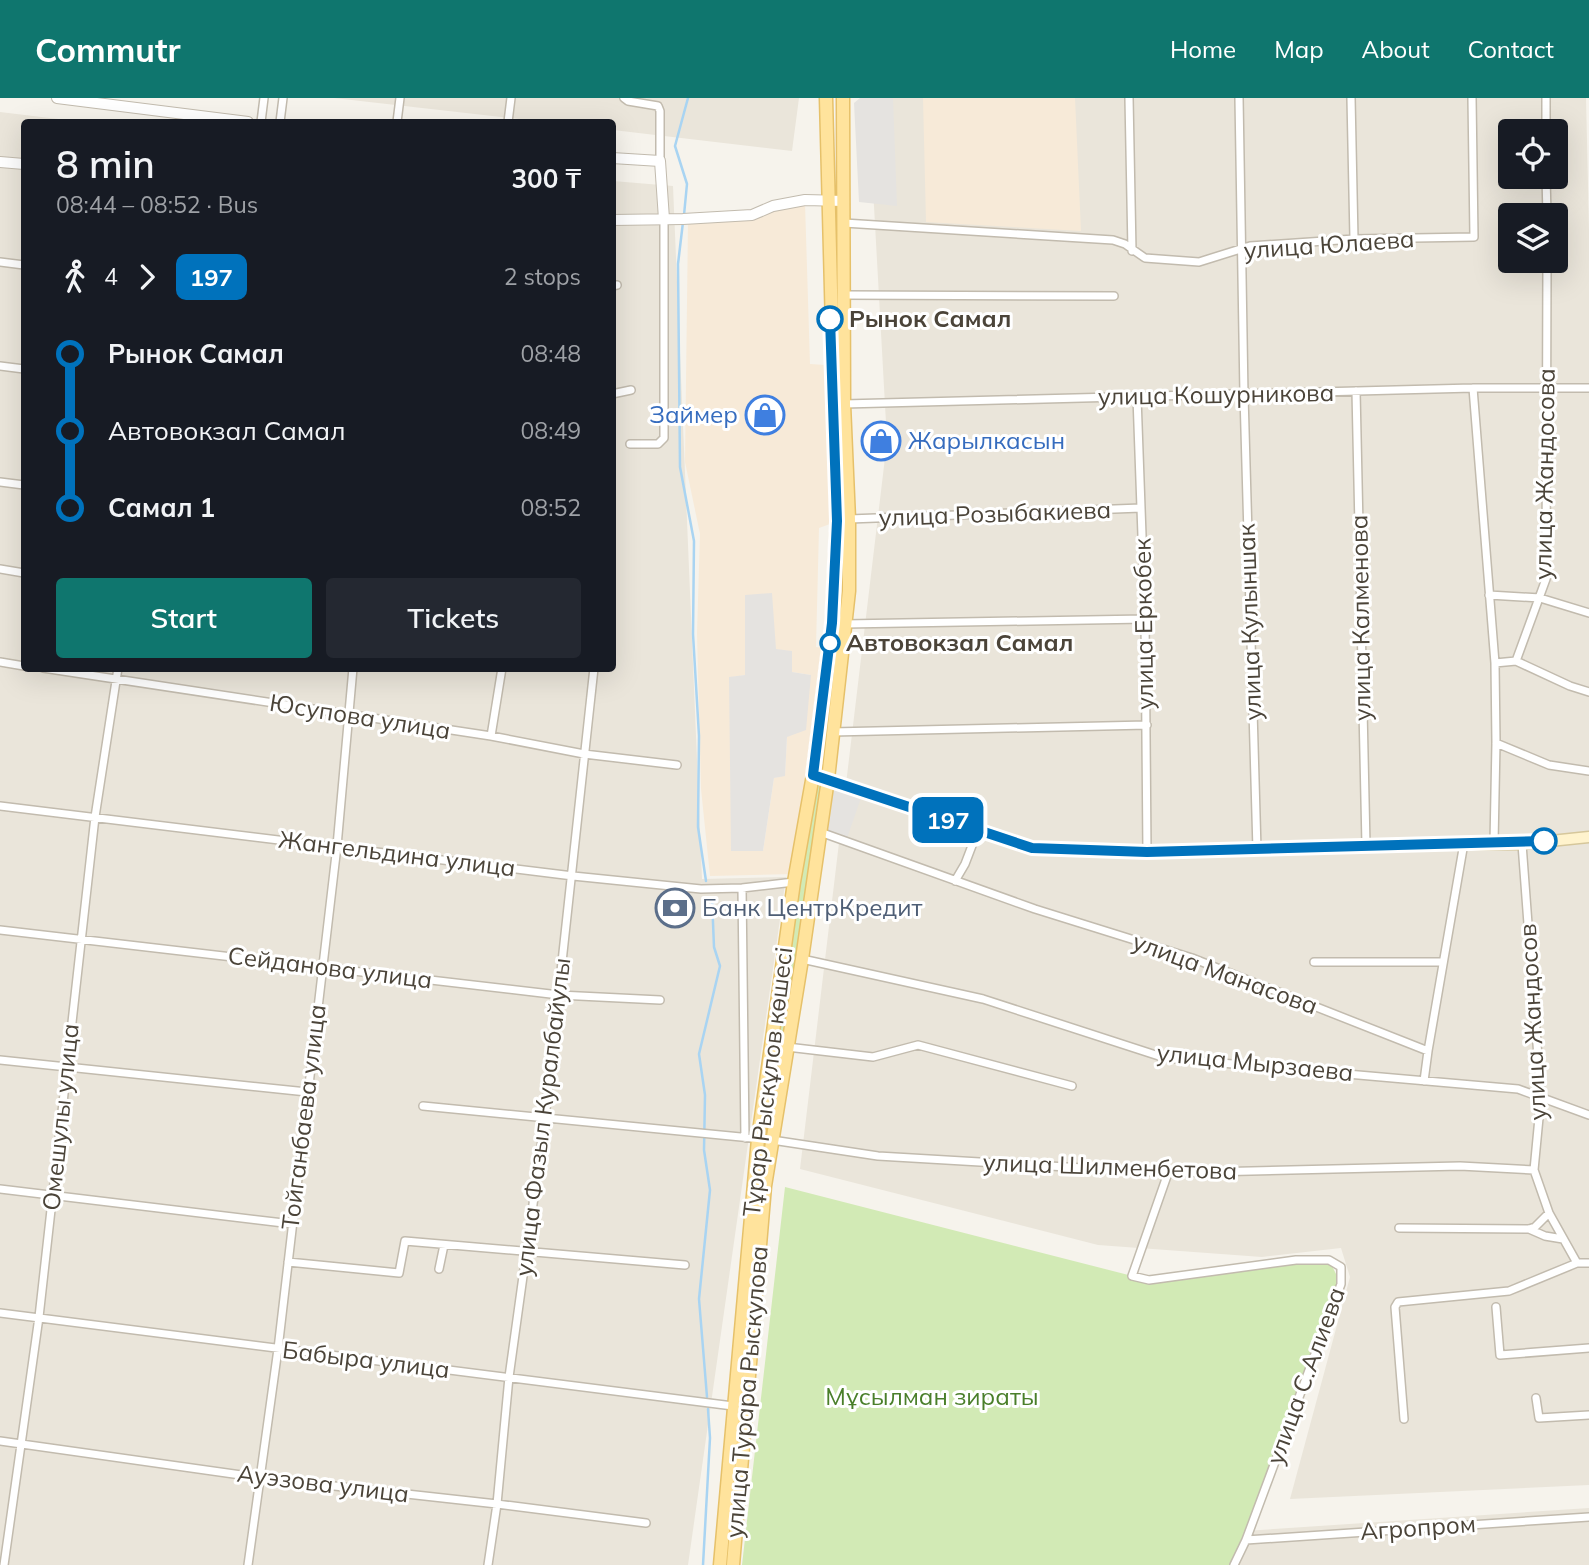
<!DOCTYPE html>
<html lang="en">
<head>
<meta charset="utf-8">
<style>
	body { margin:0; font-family:Mulish,sans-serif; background:#242831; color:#f1f3f6; height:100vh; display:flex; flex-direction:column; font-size:26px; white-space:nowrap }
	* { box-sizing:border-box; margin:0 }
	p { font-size:23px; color:#9ea1a6 }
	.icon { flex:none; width:38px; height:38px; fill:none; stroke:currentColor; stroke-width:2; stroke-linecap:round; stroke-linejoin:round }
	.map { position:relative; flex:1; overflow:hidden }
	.side { position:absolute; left:21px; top:21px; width:595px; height:553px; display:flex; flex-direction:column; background:#171b24; border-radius:7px; box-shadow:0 7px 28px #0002 }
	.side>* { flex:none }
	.badge { padding:0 14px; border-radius:10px; font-size:24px; line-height:46px }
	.tools { position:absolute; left:1498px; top:21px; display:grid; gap:14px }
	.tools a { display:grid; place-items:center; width:70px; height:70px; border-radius:7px; background:#171b24; box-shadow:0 7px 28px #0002; font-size:35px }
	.map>.badge { position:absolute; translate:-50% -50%; box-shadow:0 0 0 4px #fff }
	.legs { display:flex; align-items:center; gap:10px; height:77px; padding:0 35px; font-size:23px }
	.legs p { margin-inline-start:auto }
	.summary { display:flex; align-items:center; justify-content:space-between; height:119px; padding:0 35px }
	h1 { font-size:38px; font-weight:600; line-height:52px }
	.cta { display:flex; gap:14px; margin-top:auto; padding:14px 35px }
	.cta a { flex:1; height:80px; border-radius:7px; background:#0f766e; color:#fff; font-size:28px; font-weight:600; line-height:80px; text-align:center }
	.cta a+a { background:#242831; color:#f1f3f6 }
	ul { padding:0 35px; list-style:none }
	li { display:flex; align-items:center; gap:24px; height:77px; font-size:26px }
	li i { display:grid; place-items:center; width:10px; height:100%; margin:0 9px; background:currentColor }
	li i::after { content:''; width:18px; height:18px; margin:-9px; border:5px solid; border-radius:50%; background:#171b24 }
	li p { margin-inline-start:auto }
	li:first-child i { background:linear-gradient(#0000 50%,currentColor 0) }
	li:last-child i { background:linear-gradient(currentColor 50%,#0000 0) }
	header { display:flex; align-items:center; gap:42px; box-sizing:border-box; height:98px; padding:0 35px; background:#0f766e; color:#fff }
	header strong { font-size:33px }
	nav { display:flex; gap:38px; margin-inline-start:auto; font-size:24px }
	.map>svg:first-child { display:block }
</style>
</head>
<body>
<header>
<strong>Commutr</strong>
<nav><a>Home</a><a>Map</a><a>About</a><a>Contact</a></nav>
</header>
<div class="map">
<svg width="1589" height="1467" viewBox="0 0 1589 1467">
	<rect width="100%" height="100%" fill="#f6f3ec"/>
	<path fill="#eae5da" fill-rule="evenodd" d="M334 0H799L792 53 613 32 612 24H546Z
		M868 0H1586L1589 131V1387L1290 1401 1350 1179 1341 1150 1262 1159 1098 1147 800 1071 887 343ZM1510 33H1556V79H1510ZM1510 117H1556V163H1510Z
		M0 14 83 24H24V570H612L613 83 673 88 702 781 786 779 688 1467H0Z
		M1589 1410V1467H1229L1244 1433Z"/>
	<path fill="#f7ead8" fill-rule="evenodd" d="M923 0H1075L1081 133 926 124Z
		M782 105H805L810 266 825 267 830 426 819 430 816 549 824 550 796 776 710 778 701 691 697 535 700 436 685 364 688 124 756 118ZM745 497 776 551 792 574 811 577 787 639 785 677 774 680 763 753 729 580 745 577Z"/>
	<path fill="#d2eab5" d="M814 686 821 688 770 1036 765 1034Z
		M785 1089 1148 1182 1329 1162 1341 1186 1234 1467H742Z"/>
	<path fill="#e5e3e0" d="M860 0H893L897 108 859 104 854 5Z
		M772 495 776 551 792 553V574L811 577 806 632 787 639 785 678 774 680 763 753H731L729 579 745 577V497Z
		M832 690 861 700 847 740 826 732Z"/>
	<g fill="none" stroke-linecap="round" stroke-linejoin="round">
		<path stroke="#a9d4f2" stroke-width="2.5" d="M684 117 687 86 675 48 688 0
			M683 124 678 166 680 369 694 443 693 536 699 638 698 729 706 783
			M707 1299 699 1201 710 1092 704 1052 705 997 699 956 720 868 714 849 712 800
			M703 1467 710 1340 708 1311"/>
		<defs>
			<path id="minor" d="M624 0 628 3 658 8 660 13V63
				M1129 0 1132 153
				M1239 0 1244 297 1257 752
				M1351 0 1354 141
				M1546 0V33
				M261 24 264 0
				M280 24 283 0
				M397 24 400 0
				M508 24 511 0
				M1546 79 1547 117
				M844 125 1113 142 1125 146 1145 160 1199 164 1250 148 1354 141 1474 139 1472 0
				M0 164 24 167
				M612 188 617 187
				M844 197 1114 198
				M0 268 24 271
				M1473 290 1495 565 1496 645 1494 745
				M1356 293 1366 747
				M612 296 631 292
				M1137 299 1145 521 1147 754
				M844 306 1473 290H1589
				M630 346H658L664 340V121
				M0 384 24 387
				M849 421 1141 410
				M0 471 24 475
				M1489 497 1540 500 1589 515
				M845 526 1145 521
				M1516 563 1570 588 1589 594
				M0 564 24 568
				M1495 565 1516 563 1546 481 1547 163
				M43 570 491 638 584 656 677 667
				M832 634 1147 627
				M491 638 502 570
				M1496 645 1549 667 1589 673
				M0 708 573 778 701 791 742 790 794 784
				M820 734 1035 811 1192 860 1428 953 1464 745
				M1522 746 1541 999 1534 1072 1549 1115 1577 1165H1589
				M955 783 965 766 978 732
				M742 790 745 1040
				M0 832 559 897 660 902
				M802 861 983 901 1165 960 1518 991 1589 1017
				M1314 864H1443
				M787 949 873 959 918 947 1072 988
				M0 962 307 994
				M1424 983 1428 953
				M423 1008 772 1042 878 1058 1168 1075 1460 1068 1534 1072
				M1168 1075 1132 1178 1149 1182 1296 1162H1329L1341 1169V1186L1246 1442 1234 1467
				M0 1091 292 1126
				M1399 1130 1529 1131 1535 1129 1549 1115
				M1529 1131 1545 1138 1563 1141
				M288 1164 399 1175 405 1143 685 1167
				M439 1171 444 1147
				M1496 1209 1500 1257 1589 1250
				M0 1215 733 1308
				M1536 1300 1539 1320 1589 1317
				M1404 1321 1395 1209 1398 1204 1509 1193 1577 1165
				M0 1343 262 1380 497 1406 646 1425
				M1246 1442 1589 1419
				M4 1467 39 1219 95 719 118 570
				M248 1467 278 1251 337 748 353 570
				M488 1467 497 1406 509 1279 545 1020 594 570"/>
			<path id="tertiary" d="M57 0 248 24
				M612 60 660 63 664 121
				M0 64 24 66
				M612 122 683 121 752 117 773 108 805 102 844 103"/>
			<path id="secondary" d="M813 677 1033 750 1147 754 1257 752 1366 747 1522 746 1589 739"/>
			<path id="primary" d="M720 1467 758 1041 794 784 813 677 832 525 837 423 826 0
				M733 1467 765 1088 802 861 828 681 849 493V421L844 306 843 0"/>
		</defs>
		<use href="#minor" stroke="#c2bbae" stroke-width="10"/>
		<use href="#tertiary" stroke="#c2bbae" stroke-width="12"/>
		<use href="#secondary" stroke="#d6c79b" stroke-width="13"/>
		<use href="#primary" stroke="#e6c16a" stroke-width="15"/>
		<use href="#minor" stroke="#fff" stroke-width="7"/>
		<use href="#tertiary" stroke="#fff" stroke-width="10"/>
		<use href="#secondary" stroke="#fff3cd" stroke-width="10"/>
		<use href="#primary" stroke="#ffe39c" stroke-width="12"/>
	</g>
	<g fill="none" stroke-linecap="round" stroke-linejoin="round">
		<defs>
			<path id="line-1" d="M830 221 837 423 832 525 813 677 1032 750 1147 754 1544 743"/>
		</defs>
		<use href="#line-1" stroke="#fff" stroke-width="16"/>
		<use href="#line-1" stroke="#0072bc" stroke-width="10"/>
	</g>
	<defs>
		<symbol id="shop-ring" viewBox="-11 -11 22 22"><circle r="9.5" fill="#fff" stroke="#3f7fe0" stroke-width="1.5"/><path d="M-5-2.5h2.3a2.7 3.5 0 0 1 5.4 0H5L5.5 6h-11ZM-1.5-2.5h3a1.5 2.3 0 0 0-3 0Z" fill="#3f7fe0"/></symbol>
		<symbol id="bank-ring" viewBox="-11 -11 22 22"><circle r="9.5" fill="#fff" stroke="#5c6f8a" stroke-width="1.5"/><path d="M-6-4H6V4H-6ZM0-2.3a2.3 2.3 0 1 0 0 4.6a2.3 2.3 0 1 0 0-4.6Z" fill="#5c6f8a"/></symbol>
	</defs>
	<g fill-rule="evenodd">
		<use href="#shop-ring" x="743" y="295" width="44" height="44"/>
		<use href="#shop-ring" x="859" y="321" width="44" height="44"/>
		<use href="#bank-ring" x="653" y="788" width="44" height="44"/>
	</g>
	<g fill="#fff" stroke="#0072bc" stroke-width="3.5">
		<circle cx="830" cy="221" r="12"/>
		<circle cx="830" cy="545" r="9"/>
		<circle cx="1544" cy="743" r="12"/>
	</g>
	<g text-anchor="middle" stroke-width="6" stroke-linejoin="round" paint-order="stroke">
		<g font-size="24" fill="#4b4439" stroke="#fff">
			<text transform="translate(1329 147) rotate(-4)" y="8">улица Юлаева</text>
			<text transform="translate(1216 297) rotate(-1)" y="8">улица Кошурникова</text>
			<text transform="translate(1545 376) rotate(-89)" y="8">улица Жандосова</text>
			<text transform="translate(995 416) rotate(-2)" y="8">улица Розыбакиева</text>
			<text transform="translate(1361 520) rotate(-91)" y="8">улица Калменова</text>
			<text transform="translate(1250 524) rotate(-92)" y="8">улица Кулыншак</text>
			<text transform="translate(1144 526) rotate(-91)" y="8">улица Еркобек</text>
			<text transform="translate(360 619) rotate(9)" y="8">Юсупова улица</text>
			<text transform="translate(397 756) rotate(7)" y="8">Жангельдина улица</text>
			<text transform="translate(330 870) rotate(7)" y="8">Сейданова улица</text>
			<text transform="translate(1225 876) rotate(20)" y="8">улица Манасова</text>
			<text transform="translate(1533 924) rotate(-93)" y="8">улица Жандосов</text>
			<text transform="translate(1255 965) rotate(6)" y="8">улица Мырзаева</text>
			<text transform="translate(768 984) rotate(-83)" y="8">Тұрар Рыскұлов көшесі</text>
			<text transform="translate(61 1019) rotate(-84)" y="8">Омешулы улица</text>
			<text transform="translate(304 1019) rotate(-83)" y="8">Тойганбаева улица</text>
			<text transform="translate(543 1019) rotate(-83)" y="8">улица Фазыл Куралбайулы</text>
			<text transform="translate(1110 1069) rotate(2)" y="8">улица Шилменбетова</text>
			<text transform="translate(366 1262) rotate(7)" y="8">Бабыра улица</text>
			<text transform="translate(1306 1278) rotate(-70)" y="8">улица С.Алиева</text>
			<text transform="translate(747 1294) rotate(-85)" y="8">улица Турара Рыскулова</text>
			<text transform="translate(323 1386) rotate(7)" y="8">Ауэзова улица</text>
			<text transform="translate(1418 1430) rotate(-4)" y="8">Агропром</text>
		</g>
		<g font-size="24" font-weight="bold" fill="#4b4439" stroke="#fff" text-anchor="start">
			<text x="849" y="229">Рынок Самал</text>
			<text x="846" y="553">Автовокзал Самал</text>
		</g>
		<g font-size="24" fill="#366cbe" stroke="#fff" text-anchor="end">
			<text x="738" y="325">Займер</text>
			<text x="908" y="351" text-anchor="start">Жарылкасын</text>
		</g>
		<g font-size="24" fill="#4e5e75" stroke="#fff" text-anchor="start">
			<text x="702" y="818">Банк ЦентрКредит</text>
		</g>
		<g font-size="24" fill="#4a7f2a" stroke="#fff">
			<text x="932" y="1307">Мұсылман зираты</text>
		</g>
	</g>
</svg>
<div class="tools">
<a><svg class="icon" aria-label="locate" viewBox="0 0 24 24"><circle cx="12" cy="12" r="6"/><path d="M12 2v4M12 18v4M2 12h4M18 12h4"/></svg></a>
<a><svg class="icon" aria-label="layers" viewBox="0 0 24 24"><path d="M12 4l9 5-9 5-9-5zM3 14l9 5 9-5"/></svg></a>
</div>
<b class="badge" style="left:948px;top:722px;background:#0072bc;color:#fff">197</b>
<section class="side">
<div class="summary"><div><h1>8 min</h1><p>08:44 – 08:52 · Bus</p></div><b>300 ₸</b></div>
<div class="legs"><svg class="icon" aria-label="walk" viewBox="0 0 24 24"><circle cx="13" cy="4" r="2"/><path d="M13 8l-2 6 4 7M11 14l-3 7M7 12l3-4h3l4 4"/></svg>4<svg class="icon" aria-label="forward" viewBox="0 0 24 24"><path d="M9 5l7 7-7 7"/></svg><b class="badge" style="background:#0072bc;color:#fff">197</b><p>2 stops</p></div>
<ul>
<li><i style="color:#0072bc"></i><b>Рынок Самал</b><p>08:48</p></li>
<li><i style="color:#0072bc"></i><span>Автовокзал Самал</span><p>08:49</p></li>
<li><i style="color:#0072bc"></i><b>Самал 1</b><p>08:52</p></li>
</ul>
<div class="cta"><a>Start</a><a>Tickets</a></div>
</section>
</div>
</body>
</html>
